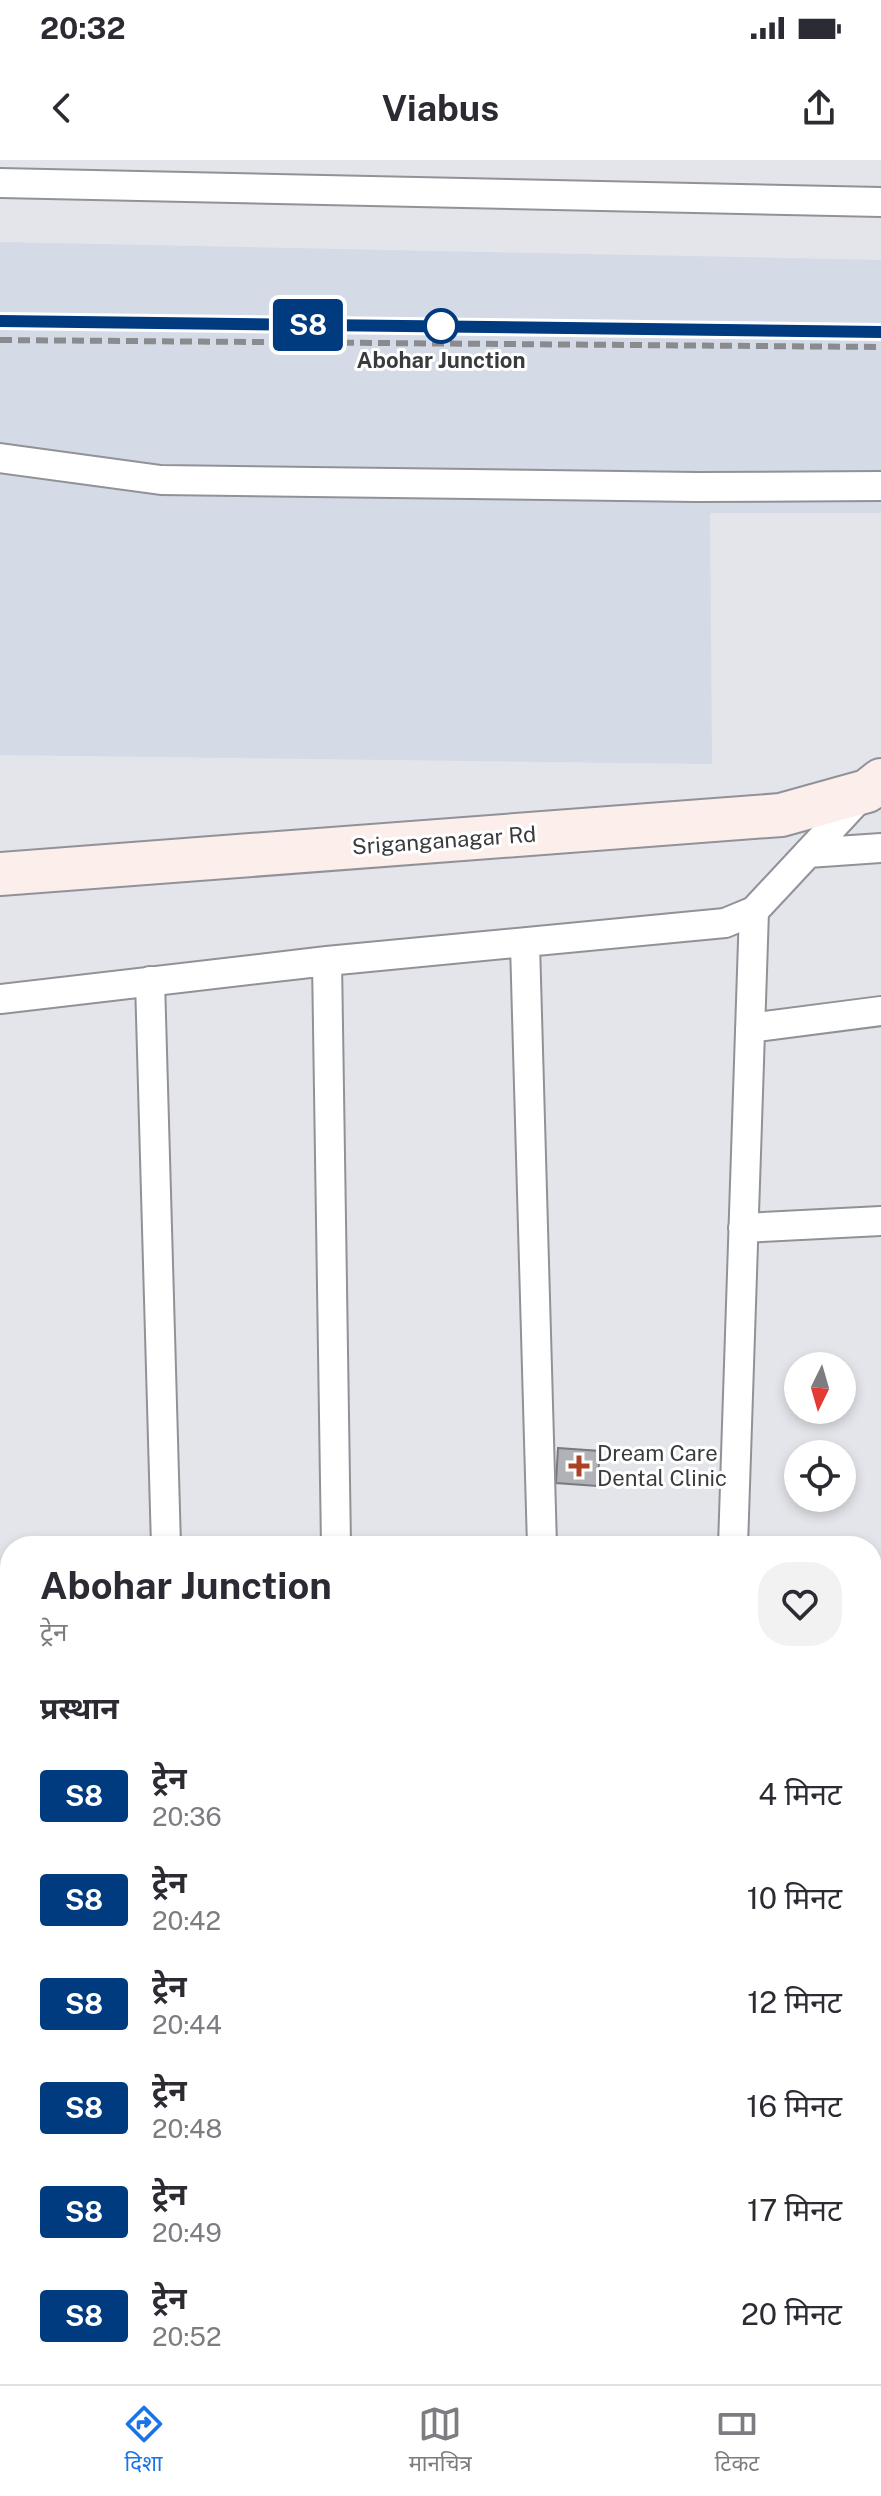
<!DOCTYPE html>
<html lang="hi">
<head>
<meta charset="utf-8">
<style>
	body { margin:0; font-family:"Public Sans","Noto Sans Devanagari",sans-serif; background:#f2f2f3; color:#2b2b33; height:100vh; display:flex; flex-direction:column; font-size:30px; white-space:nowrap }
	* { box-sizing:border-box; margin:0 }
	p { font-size:26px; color:#7c7c81 }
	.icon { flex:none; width:44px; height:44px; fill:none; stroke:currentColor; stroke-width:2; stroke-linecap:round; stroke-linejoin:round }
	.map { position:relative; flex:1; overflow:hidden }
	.side { position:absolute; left:0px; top:1376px; width:882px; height:848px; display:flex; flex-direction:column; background:#fff; border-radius:32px 32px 0 0; box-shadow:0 4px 12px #0003 }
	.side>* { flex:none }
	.badge { padding:0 16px; border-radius:6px; font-size:28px; line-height:52px }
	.needle { width:52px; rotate:185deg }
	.controls { position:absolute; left:784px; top:1192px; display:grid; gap:16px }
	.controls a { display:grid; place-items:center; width:72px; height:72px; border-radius:50%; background:#fff; box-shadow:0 4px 12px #0003; font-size:40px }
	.map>.badge { position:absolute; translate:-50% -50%; box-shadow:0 0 0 4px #fff }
	h2 { padding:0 40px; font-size:30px; line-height:72px }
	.round { display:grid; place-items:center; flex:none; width:84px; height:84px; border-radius:32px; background:#f2f2f3 }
	.summary { display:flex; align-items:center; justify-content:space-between; height:136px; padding:0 40px }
	h1 { font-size:38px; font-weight:700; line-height:60px }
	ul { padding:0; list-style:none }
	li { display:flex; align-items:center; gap:24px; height:104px; padding:0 40px }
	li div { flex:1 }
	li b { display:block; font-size:30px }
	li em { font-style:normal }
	li .badge { min-width:88px; font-weight:700; text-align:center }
	.status { display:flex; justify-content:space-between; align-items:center; height:56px; padding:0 40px; background:#fff; direction:ltr }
	.status svg { height:22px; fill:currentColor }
	header { display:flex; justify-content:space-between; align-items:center; height:104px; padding:0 40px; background:#fff; font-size:36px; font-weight:700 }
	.menu { display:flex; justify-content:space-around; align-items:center; height:112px; border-top:2px solid #e1e1e2; background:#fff; font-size:22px; color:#7c7c81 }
	.menu a { display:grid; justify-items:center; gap:4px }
	.menu .on { color:#1a73e8 }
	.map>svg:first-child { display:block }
</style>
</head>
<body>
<div class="status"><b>20:32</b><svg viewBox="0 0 49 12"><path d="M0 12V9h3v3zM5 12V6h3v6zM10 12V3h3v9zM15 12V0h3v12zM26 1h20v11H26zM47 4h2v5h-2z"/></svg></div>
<header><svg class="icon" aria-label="back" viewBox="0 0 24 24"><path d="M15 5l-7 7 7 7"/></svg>Viabus<svg class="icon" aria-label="share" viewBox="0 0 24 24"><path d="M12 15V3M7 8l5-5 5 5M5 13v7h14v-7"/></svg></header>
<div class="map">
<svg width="881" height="2224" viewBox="0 0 881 2224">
	<rect width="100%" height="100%" fill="#e3e5ea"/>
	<path fill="#d4dae6" d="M0 82 881 100V353H710L712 604 0 595Z"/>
	<path fill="#b0b2b7" stroke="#787a7f" stroke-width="2" d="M558 1288 600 1291 597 1326 556 1323Z"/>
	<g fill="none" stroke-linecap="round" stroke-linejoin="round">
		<defs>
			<path id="street" d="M0 23 881 42
				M0 298 161 320 697 327 881 326
				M808 693 881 688
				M525 784 542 1386
				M327 801 336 1386
				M150 821 166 1386
				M0 839 327 801 725 763 754 751 865 632
				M750 868 881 851
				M743 1068 881 1061
				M733 1386 754 751
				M872 1423 881 1419
				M0 1481H10
				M0 1638 10 1639
				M872 1969 881 1970
				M872 2068H881
				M872 2208 881 2207
				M182 2224 183 2214
				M615 2224 772 2214"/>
			<path id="secondary" d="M0 714 781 655 867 631 881 620
				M0 2034H10
				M384 2224 385 2214"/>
		</defs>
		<use href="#street" stroke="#909297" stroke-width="32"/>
		<use href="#secondary" stroke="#909297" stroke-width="46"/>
		<use href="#street" stroke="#fff" stroke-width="28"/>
		<use href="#secondary" stroke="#fceeeb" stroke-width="42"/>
		<path stroke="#898b8e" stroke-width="6" stroke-dasharray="12 6" stroke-linecap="butt" d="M0 161 881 172
			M0 180 881 187"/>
	</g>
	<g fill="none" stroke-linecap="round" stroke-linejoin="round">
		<defs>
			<path id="line" d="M0 161 881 172"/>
		</defs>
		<use href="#line" stroke="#fff" stroke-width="18"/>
		<use href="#line" stroke="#003b80" stroke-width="12"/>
	</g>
	<circle fill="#fff" stroke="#003b80" stroke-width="4" cx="441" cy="166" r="16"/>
	<path fill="#ab4226" stroke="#fff" stroke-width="3" d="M575 1294h8v8h8v8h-8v8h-8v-8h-8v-8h8z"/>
	<g text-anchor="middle" stroke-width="6" stroke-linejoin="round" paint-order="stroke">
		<g font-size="22" font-weight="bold" fill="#3a3b3d" stroke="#fff">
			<text x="441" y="208">Abohar Junction</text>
		</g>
		<g font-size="22" fill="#3a3b3d" stroke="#fff">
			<text transform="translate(444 680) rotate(-4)" y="8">Sriganganagar Rd</text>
		</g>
		<g font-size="22" fill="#3a3b3d" stroke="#fff" text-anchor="start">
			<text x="597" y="1301">Dream Care<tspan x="597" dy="25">Dental Clinic</tspan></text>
		</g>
	</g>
</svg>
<div class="controls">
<a><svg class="needle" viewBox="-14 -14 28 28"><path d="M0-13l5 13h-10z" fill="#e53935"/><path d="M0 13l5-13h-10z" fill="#7c7c81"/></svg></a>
<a><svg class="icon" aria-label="locate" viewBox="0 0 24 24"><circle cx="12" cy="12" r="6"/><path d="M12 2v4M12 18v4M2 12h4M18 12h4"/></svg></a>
</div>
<b class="badge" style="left:308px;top:165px;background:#003b80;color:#fff">S8</b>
<section class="side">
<div class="summary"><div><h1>Abohar Junction</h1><p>ट्रेन</p></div><a class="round"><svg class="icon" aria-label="heart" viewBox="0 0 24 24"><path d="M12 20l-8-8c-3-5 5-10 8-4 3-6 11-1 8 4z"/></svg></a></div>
<h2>प्रस्थान</h2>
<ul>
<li><span class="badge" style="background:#003b80;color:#fff">S8</span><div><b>ट्रेन</b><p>20:36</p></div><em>4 मिनट</em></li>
<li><span class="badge" style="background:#003b80;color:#fff">S8</span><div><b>ट्रेन</b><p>20:42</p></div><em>10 मिनट</em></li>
<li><span class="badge" style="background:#003b80;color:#fff">S8</span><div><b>ट्रेन</b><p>20:44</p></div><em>12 मिनट</em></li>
<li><span class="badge" style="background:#003b80;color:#fff">S8</span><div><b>ट्रेन</b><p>20:48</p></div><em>16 मिनट</em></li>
<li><span class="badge" style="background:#003b80;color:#fff">S8</span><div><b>ट्रेन</b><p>20:49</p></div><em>17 मिनट</em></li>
<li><span class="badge" style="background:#003b80;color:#fff">S8</span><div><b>ट्रेन</b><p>20:52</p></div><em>20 मिनट</em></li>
</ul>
</section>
</div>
<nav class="menu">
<a class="on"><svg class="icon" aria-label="directions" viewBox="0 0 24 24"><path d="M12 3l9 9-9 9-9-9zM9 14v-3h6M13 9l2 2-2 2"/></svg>दिशा</a>
<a><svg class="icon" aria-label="map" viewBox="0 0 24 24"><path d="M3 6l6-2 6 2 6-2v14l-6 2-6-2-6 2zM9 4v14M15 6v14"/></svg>मानचित्र</a>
<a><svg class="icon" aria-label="tickets" viewBox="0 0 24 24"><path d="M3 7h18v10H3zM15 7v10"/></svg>टिकट</a>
</nav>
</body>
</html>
